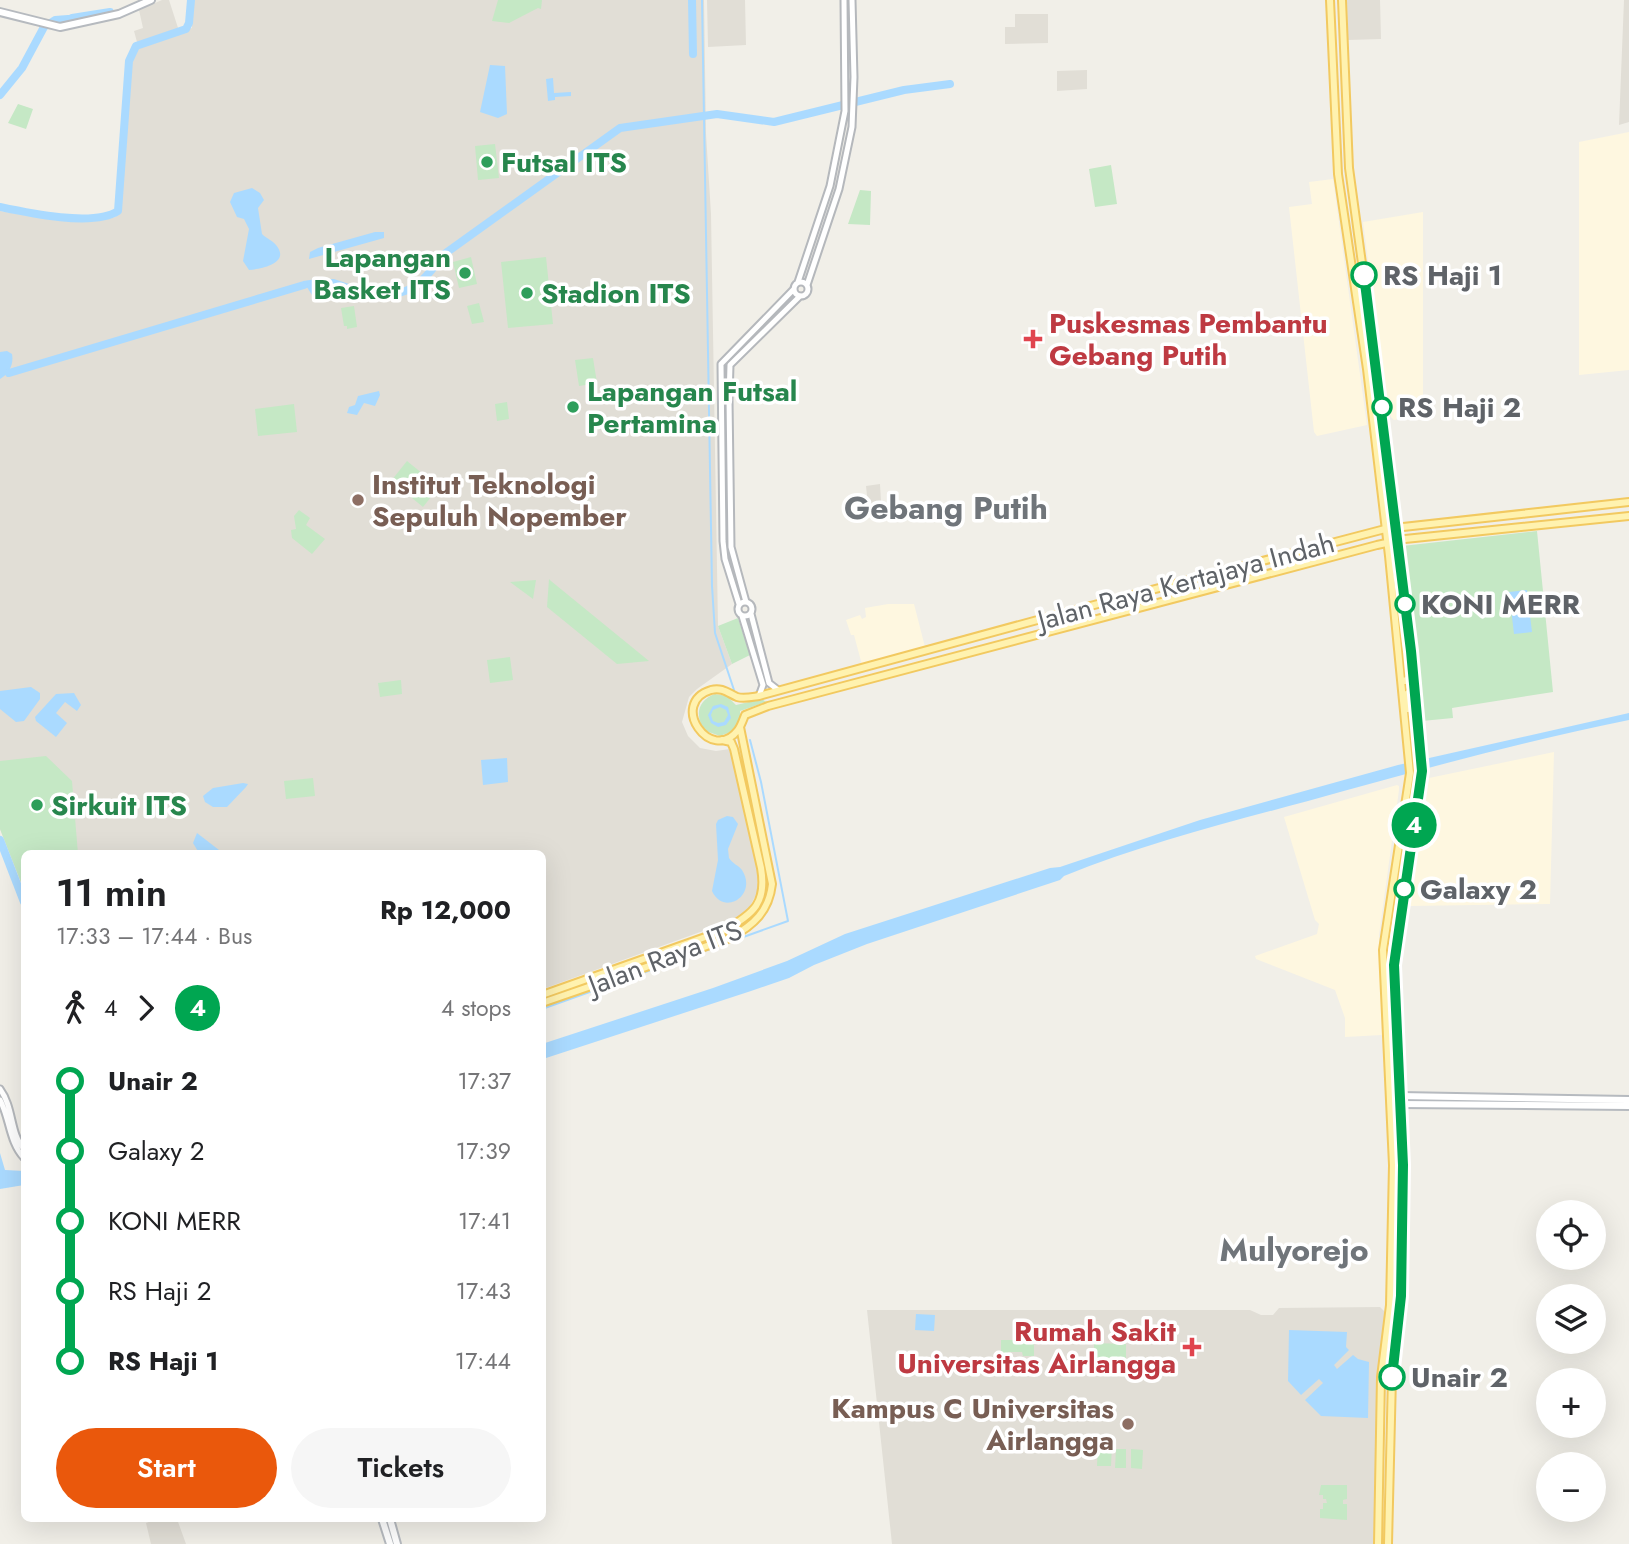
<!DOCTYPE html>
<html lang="en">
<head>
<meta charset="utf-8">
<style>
	body { margin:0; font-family:Jost,sans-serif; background:#f6f6f6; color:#202124; height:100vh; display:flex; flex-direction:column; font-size:26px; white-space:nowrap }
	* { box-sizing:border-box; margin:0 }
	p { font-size:23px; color:#757577 }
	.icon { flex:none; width:38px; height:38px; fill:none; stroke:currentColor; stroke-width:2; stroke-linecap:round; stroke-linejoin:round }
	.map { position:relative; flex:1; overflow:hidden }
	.panel { position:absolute; left:21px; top:850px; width:525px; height:672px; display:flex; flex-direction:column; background:#fff; border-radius:10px; box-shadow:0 7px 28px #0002 }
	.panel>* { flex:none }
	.badge { padding:0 14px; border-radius:23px; font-size:24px; line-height:46px }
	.tools { position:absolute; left:1536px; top:1200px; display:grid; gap:14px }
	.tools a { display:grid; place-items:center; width:70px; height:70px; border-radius:50%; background:#fff; box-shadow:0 7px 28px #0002; font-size:35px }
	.map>.badge { position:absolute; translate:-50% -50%; box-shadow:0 0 0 4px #fff }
	.legs { display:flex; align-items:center; gap:10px; height:77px; padding:0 35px; font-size:23px }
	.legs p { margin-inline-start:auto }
	.overview { display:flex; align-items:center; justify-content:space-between; height:119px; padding:0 35px }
	h1 { font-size:38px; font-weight:600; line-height:52px }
	.button { display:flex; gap:14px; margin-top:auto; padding:14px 35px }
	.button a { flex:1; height:80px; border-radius:42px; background:#ea580c; color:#fff; font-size:28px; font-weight:600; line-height:80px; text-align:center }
	.button a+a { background:#f6f6f6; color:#202124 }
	ul { padding:0 35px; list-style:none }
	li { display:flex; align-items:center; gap:24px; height:70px; font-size:26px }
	li i { display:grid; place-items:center; width:10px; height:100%; margin:0 9px; background:currentColor }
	li i::after { content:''; width:18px; height:18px; margin:-9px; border:5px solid; border-radius:50%; background:#fff }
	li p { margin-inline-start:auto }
	li:first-child i { background:linear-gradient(#0000 50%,currentColor 0) }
	li:last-child i { background:linear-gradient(currentColor 50%,#0000 0) }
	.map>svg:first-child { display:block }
</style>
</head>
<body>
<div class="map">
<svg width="1629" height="1544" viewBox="0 0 1629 1544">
	<rect width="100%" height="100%" fill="#f1efe8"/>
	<path fill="#fef7e0" d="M1629 132V370L1579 375V142Z
		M1333 179 1367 425 1317 436 1314 432 1289 207 1312 204 1309 182Z
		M1423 212V415L1394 420 1391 417 1387 405 1363 222Z
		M888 604H914L925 647 862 665 854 635H851L846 620 860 615 862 619 866 617 865 608Z
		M1554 752 1550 904 1409 906 1429 778Z
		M1397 785 1399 786V790L1379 935 1382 1035 1345 1037V1018L1335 990 1256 959 1255 956 1317 934 1319 924 1315 920 1284 817Z"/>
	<path fill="#e1ded6" d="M162 0H169L179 31 192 28V0H704L706 134 711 214 718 626 732 664 697 689 689 697 682 722 688 736 700 748 716 751 730 749 758 869 757 893 749 908 736 919 543 989 542 854H24V890L0 829V211L53 220H91L116 217 132 45 155 38 137 42 134 31 143 28 139 10Z
		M707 0H745L746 45 708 47Z
		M1347 0H1380L1381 39 1348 40Z
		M1624 0H1629V122L1619 125Z
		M1015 14H1048V43L1005 44V27H1015Z
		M1087 70V89L1057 91V71Z
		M880 484 881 502 868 505 866 486Z
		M1380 1307 1384 1311 1385 1315 1378 1369 1374 1544H892L867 1310H1250L1261 1315H1273L1279 1308Z
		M157 1519H177L186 1544H151L146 1523Z"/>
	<path fill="#c5e8c5" d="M498 0H542L541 9 538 8 509 23 492 21Z
		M18 104 33 109 26 129 8 123Z
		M495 144 499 178 478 180 475 146Z
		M1111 165 1117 204 1095 207 1089 169Z
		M860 190 871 191 870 225 848 224Z
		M471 257 477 284 459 288 453 262Z
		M546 257 553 324 508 328 501 262Z
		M479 303 484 322 472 324 467 306Z
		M354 306 357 327 347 329V326H344L341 308Z
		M593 358 597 383 579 386 575 360Z
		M507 402 509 419 497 421 495 404Z
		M294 404 297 432 258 436 255 409Z
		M407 461 439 487 423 507 391 481Z
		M299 510 310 518 306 525 325 539 312 554 292 538 291 530 296 529 294 516Z
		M1537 531 1553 692 1452 708 1453 718 1422 721 1402 546Z
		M549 579 551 581 649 661 617 664 547 607Z
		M536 580 533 599 510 582Z
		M738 618 750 655 732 664 718 626Z
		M510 657 513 680 490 683 487 660Z
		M401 680 402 694 380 697 378 683Z
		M715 694 727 696 736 705 762 699 766 702 740 711V718L733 731 720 736 706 731C694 718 697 700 715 694Z
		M46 756 72 781 78 854H24V890L0 829V761Z
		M313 778 315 796 286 799 284 781Z
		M1001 1340H1034V1356H1023L1022 1352H1008V1356H1001Z
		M1094 1343 1126 1344V1367L1121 1371H1094Z
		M1098 1445H1112L1111 1466H1097Z
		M1116 1449H1126V1468H1115Z
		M1131 1449 1143 1450 1142 1469 1131 1468Z
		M1321 1485H1347V1499L1343 1500V1504H1347V1520L1320 1518V1509H1323V1503H1327L1326 1499H1323V1495H1319Z"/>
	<path fill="#aadaff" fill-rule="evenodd" d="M490 65 505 66 507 114 498 118 480 112Z
		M553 78 554 93 571 92V96L555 97V100L548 101 546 79Z
		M252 188 260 193 264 200 258 208 262 234C266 238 272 240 276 245 291 263 262 269 249 270L243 261 249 229 244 219 237 217 230 202 234 193Z
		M375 232H384V238L309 259 310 252 318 248Z
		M317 279H334L370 291 369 296 342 295 330 300 325 297 321 300 312 295 303 281Z
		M7 351 12 354C14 364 9 374 0 379V352Z
		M379 391 380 395 375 406 364 403 357 415 347 413 349 407 355 405 358 396Z
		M1527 590 1532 632 1514 634 1509 592Z
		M31 687 40 693V699L24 721 16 722 0 709V691Z
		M74 693 81 705 77 711 65 702 56 713 67 723 56 737 36 721 35 717 56 694Z
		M721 704 728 707 731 718 726 725 718 727 711 723 708 715 713 706ZM720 707 726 710 728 715 724 722 718 723 713 721 711 715 713 710Z
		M1629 713V720C1521 742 1415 771 1308 801 1226 823 1143 844 1064 876L1060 880 867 944 814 965 789 978 751 991 543 1059 542 1044 713 988 787 961 845 934 1050 868 1060 867 1200 820 1398 765Z
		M507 758 508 782 483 785 481 760Z
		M243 783 248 784 246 787 227 807H213L205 802 203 796 213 788Z
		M727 816 733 817 738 824 728 849 729 858C733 864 738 865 742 870 758 895 724 917 712 891L718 860 716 824 718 820Z
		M197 833 219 850 214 854 199 853 193 843Z
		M0 1153 5 1170 24 1171V1185L0 1189Z
		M916 1314 935 1315 934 1331 915 1330Z
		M1289 1330 1347 1332 1346 1347 1349 1350 1334 1365 1337 1369 1353 1355 1358 1359 1369 1362 1368 1418 1321 1416 1305 1400 1323 1383 1319 1379 1301 1395 1288 1381Z"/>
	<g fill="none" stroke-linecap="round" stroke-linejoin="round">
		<path stroke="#aadaff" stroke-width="2" d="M702 0 712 586 715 633 734 690
			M542 1009 788 921 761 782 750 740"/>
		<path stroke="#aadaff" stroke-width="8" d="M692 0 693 54
			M72 18 110 12
			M0 95 22 68 44 27 55 20 68 19
			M0 207C28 213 94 227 118 211L129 61 136 46 186 29 189 23 191 0
			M369 294C407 299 422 285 443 255L620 128 717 114 774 122 904 90 950 84
			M9 373 304 285
			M0 840 24 902"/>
		<defs>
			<path id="tertiary" d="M794 289a7 7 0 1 1 14 0a7 7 0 1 1-14 0Z
				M798 282 830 186 845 111 844 0
				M807 285 839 189 852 127 854 77 852 0
				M738 609a7 7 0 1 1 14 0a7 7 0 1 1-14 0Z
				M746 602 731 547 729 399 730 365 800 296
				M739 604 725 559 723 541 721 364 794 289
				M751 614 769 683 778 690
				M742 616 763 685 759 696
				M0 1089C14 1108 10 1134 24 1149
				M0 1100C10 1119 9 1142 24 1158"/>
			<path id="secondary" d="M0 12 60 27 119 14 151 0
				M1400 1096 1629 1100
				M1400 1104 1629 1106
				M382 1519 390 1544
				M390 1519 397 1544"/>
			<path id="primary" d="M1330 0 1338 174 1367 369 1389 556 1410 773 1383 950 1393 1165 1390 1305 1381 1377 1378 1544
				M1342 0 1349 168 1385 432 1411 651 1422 771 1394 965 1403 1165 1401 1296 1392 1377 1388 1544
				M1629 502 1385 529 1052 616 759 696C752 697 744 699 737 697 728 693 722 687 711 690 668 703 711 765 738 730 741 726 743 720 745 715L768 706 1377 545 1405 539 1629 516
				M1401 680 1406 681 1409 677 1408 655
				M1408 709 1407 694 1411 691 1414 692
				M542 995 725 930C754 913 767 903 761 868L734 749 731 742 722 740
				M542 1003 730 938C754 925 769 911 772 884L740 727"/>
		</defs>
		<use href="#tertiary" stroke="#b5b8bc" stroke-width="9"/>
		<use href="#secondary" stroke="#b6babf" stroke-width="10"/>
		<use href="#primary" stroke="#f2c960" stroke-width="10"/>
		<use href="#tertiary" stroke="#fff" stroke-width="5"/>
		<use href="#secondary" stroke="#fff" stroke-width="6"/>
		<use href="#primary" stroke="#fff2af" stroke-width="6"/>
	</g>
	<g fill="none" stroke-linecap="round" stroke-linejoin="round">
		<defs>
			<path id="line-1" d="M1364 275 1411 651 1422 771 1394 965 1403 1165 1401 1296 1392 1377"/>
		</defs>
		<use href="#line-1" stroke="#fff" stroke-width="16"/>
		<use href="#line-1" stroke="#00a651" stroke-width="10"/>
	</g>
	<g fill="#2e9e5b" stroke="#fff" stroke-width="2.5">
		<circle cx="487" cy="162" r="7"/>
		<circle cx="465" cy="273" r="7"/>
		<circle cx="527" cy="293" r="7"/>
		<circle cx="573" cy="407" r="7"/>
		<circle cx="37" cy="805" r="7"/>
	</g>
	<g fill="#fff" stroke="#00a651" stroke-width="3.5">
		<circle cx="1364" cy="275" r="12"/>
		<circle cx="1382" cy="407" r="9"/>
		<circle cx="1405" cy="604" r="9"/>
		<circle cx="1404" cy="889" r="9"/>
		<circle cx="1392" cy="1377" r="12"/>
	</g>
	<g fill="#e0444e" stroke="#fff" stroke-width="2.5">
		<path d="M1029.5 328.5h7v7h7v7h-7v7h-7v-7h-7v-7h7z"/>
		<path d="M1188.5 1336.5h7v7h7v7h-7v7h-7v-7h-7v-7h7z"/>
	</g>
	<g fill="#8d6e63" stroke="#fff" stroke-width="2.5">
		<circle cx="358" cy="500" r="7"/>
		<circle cx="1128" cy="1424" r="7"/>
	</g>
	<g text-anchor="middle" stroke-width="7" stroke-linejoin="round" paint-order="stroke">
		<g font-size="28" font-weight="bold" fill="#27864d" stroke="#fff" text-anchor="start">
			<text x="501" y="172">Futsal ITS</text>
			<text x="451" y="267" text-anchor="end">Lapangan<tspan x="451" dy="32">Basket ITS</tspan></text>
			<text x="541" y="303">Stadion ITS</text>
			<text x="587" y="401">Lapangan Futsal<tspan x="587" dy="32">Pertamina</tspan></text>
			<text x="51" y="815">Sirkuit ITS</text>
		</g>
		<g font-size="28" font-weight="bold" fill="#5f6368" stroke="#fff" text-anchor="start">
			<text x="1383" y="285">RS Haji 1</text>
			<text x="1398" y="417">RS Haji 2</text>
			<text x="1421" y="614">KONI MERR</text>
			<text x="1420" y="899">Galaxy 2</text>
			<text x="1411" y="1387">Unair 2</text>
		</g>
		<g font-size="28" font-weight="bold" fill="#be3a42" stroke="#fff" text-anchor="start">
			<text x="1049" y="333">Puskesmas Pembantu<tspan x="1049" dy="32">Gebang Putih</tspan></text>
			<text x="1176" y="1341" text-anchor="end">Rumah Sakit<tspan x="1176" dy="32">Universitas Airlangga</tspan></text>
		</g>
		<g font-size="28" font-weight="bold" fill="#785e54" stroke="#fff" text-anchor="start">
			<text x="372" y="494">Institut Teknologi<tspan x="372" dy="32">Sepuluh Nopember</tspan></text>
			<text x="1114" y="1418" text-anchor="end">Kampus C Universitas<tspan x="1114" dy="32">Airlangga</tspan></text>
		</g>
		<g font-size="28" fill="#5f6368" stroke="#fff">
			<text transform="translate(1186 581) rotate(-15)" y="10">Jalan Raya Kertajaya Indah</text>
			<text transform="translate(665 957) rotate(-21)" y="10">Jalan Raya ITS</text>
		</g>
		<g font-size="32" font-weight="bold" fill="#70757a" stroke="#fff">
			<text x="946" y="519">Gebang Putih</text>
			<text x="1294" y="1261">Mulyorejo</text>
		</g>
	</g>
</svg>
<div class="tools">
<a><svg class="icon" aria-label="locate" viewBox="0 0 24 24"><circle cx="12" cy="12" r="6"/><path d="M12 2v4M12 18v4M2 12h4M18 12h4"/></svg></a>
<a><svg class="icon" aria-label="layers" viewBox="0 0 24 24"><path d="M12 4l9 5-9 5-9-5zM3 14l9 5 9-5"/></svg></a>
<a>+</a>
<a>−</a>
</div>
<b class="badge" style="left:1414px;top:825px;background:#00a651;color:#fff">4</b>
<section class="panel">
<div class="overview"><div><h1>11 min</h1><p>17:33 – 17:44 · Bus</p></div><b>Rp 12,000</b></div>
<div class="legs"><svg class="icon" aria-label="walk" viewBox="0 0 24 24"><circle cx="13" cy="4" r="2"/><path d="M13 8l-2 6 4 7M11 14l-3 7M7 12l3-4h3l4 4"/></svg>4<svg class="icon" aria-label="forward" viewBox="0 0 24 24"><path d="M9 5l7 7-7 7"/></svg><b class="badge" style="background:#00a651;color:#fff">4</b><p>4 stops</p></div>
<ul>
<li><i style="color:#00a651"></i><b>Unair 2</b><p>17:37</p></li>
<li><i style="color:#00a651"></i><span>Galaxy 2</span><p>17:39</p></li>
<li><i style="color:#00a651"></i><span>KONI MERR</span><p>17:41</p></li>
<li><i style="color:#00a651"></i><span>RS Haji 2</span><p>17:43</p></li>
<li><i style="color:#00a651"></i><b>RS Haji 1</b><p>17:44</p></li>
</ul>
<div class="button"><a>Start</a><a>Tickets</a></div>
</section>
</div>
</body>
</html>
